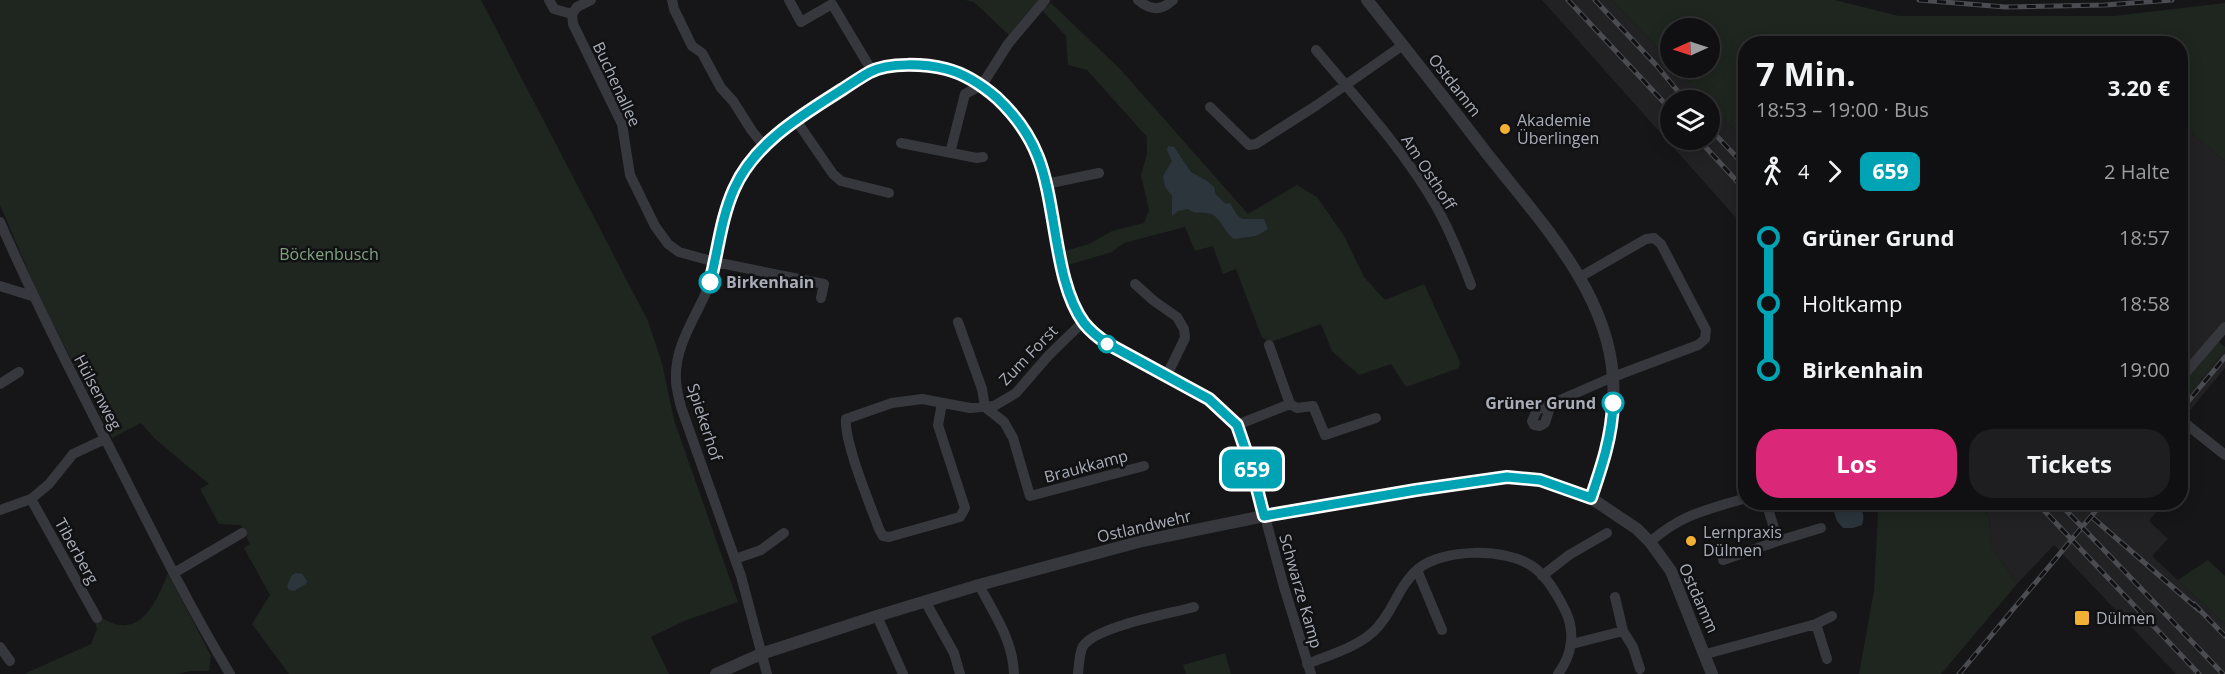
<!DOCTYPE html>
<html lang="de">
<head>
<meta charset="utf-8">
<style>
	body { margin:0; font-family:"Open Sans",sans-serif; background:#1e1e20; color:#f1f3f6; height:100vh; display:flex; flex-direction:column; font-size:22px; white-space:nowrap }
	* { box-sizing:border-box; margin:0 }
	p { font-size:20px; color:#9c9d9f }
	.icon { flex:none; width:33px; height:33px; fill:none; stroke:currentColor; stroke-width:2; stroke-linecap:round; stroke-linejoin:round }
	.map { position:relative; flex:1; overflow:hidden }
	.drawer { position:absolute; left:1738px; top:36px; width:450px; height:474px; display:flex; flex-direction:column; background:#101012; border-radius:24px; box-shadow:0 3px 15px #0003,0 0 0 2px #303032 }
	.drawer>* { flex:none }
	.badge { padding:0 12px; border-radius:9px; font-size:21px; line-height:39px }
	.needle { width:39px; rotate:267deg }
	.buttons { position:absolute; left:1660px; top:18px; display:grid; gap:12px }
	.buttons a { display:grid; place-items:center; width:60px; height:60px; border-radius:50%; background:#101012; box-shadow:0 3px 15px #0003,0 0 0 2px #303032; font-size:30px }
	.map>.badge { position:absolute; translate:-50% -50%; box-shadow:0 0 0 3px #fff }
	.legs { display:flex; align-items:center; gap:9px; height:66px; padding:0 18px; font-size:20px }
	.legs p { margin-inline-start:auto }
	.overview { display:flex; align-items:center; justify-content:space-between; height:102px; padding:0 18px }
	h1 { font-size:33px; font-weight:700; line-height:45px }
	.cta { display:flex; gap:12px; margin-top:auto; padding:12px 18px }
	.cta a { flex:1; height:69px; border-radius:24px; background:#db2777; color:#fff; font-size:24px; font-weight:700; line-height:69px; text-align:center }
	.cta a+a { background:#1e1e20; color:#f1f3f6 }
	ul { padding:0 18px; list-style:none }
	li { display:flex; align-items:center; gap:21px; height:66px; font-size:22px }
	li i { display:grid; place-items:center; width:9px; height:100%; margin:0 8px; background:currentColor }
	li i::after { content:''; width:15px; height:15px; margin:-8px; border:4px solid; border-radius:50%; background:#101012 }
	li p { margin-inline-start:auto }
	li:first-child i { background:linear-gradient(#0000 50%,currentColor 0) }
	li:last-child i { background:linear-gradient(currentColor 50%,#0000 0) }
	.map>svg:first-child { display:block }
</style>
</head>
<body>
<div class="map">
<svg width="2225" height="674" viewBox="0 0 2225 674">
	<rect width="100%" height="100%" fill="#161618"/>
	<path fill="#222225" d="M1542 0H1612L1671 62V68H1676L1707 100H1671V140H1710V104L1746 142V229Z
		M2181 124 2225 161V327L2181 378Z
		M2225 351V368L2181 421V403Z
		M1980 503H2148L2157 511 2149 521 2168 539 2152 556 2225 624V674H2176L2054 545 2017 584 1991 546 1989 517Z"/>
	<path fill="#1e261f" d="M0 0H481L648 321 662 363 674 420 738 602 684 621 651 637 669 674H289L252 624 270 595 244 548 250 544 241 525 219 524 200 489 209 484 154 438 141 423 112 438 41 301 0 205Z
		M965 0H1039L1047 6 1051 3 1120 69 1248 214 1297 185 1317 197 1344 236 1364 277 1385 300 1424 284 1460 362 1459 368 1406 387 1391 364 1359 375 1332 351 1321 324 1271 342 1262 338 1236 269 1223 274 1213 246 1195 251 1185 227 1124 243 1112 252 1068 265 1065 251 1089 244 1112 231 1144 223 1149 210 1141 175 1147 154V137L1087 70 1068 65 1066 36 1039 7 1012 38 974 2Z
		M1612 0H1835L1899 16H2114L2225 3V161L2181 124V44H1746V142L1710 104V100H1707L1676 68H1710V28H1671V62Z
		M2215 339 2225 347V351L2181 403V378Z
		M1876 503H1979L1989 517 1991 546 2017 584 1941 674H1859L1874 591 1878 515Z
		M2208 560 2225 576V624L2178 580Z
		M168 573 211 656 209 671H190L178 674H24L91 644 97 629 94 620 99 616C139 643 155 605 168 573Z
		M1225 653 1231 674H1186L1183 665Z"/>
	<path fill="#2c353c" d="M1168 146 1174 147 1191 172 1207 181 1214 187 1216 195 1226 204 1230 203 1237 215 1242 219H1264L1268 229 1256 236 1234 239C1225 233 1219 216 1211 214 1202 211 1195 215 1188 209L1178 211 1172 216V196L1165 187 1163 176 1172 161 1167 150Z
		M1831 503H1855C1863 510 1865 515 1862 525L1853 528H1843L1837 521Z
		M296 573 302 574 307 581 306 584 294 591 289 590 287 586 292 575Z"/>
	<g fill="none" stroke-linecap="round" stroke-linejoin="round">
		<path stroke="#37383d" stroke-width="10" d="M549 0 554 9 572 14
			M672 0 674 9 692 46 702 53 721 88 733 101 752 131 764 146
			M789 0 801 22 832 4 872 71
			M1138 0C1151 11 1161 11 1173 0
			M572 14 573 24 622 124 630 175 655 226 668 244 679 252 715 262 824 284 821 298
			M572 14 577 7 591 0
			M1316 50C1358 100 1403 149 1436 206 1450 231 1461 258 1471 285
			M1210 107 1249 145 1256 144 1317 105 1403 45
			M799 118 800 126 833 174 841 181 889 193
			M901 143 977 158 983 157
			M950 153 965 94 982 85 1008 44 1045 0
			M1046 184 1099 173
			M0 222C36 304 77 384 118 464 154 535 189 606 230 674
			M1135 284 1154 301 1177 317 1184 329 1185 338 1166 377
			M0 286 32 296
			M958 322 982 389 985 407 1004 422 1013 438 1030 496 1144 466
			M2181 378 2225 327
			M0 384 19 372
			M942 403 938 425 965 508 960 517 889 537 883 536 879 529C870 504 844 442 846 419L892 403 922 399 970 408 994 406 1016 393 1049 355 1083 322
			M1290 404 1297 408 1313 406 1325 435 1376 418
			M1551 404 1545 423 1540 426 1534 425 1532 421 1537 410 1613 377 1698 345 1705 339 1706 330 1661 244 1654 238 1646 239 1580 277
			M2181 420 2225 455
			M1237 425 1290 404 1269 345
			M31 499 97 618
			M1766 502 1778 541 1821 528
			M0 510 31 499 49 484 73 454 105 439
			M1650 542C1682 514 1706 510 1746 498
			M735 559 761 550 784 533
			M1723 560 1778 541
			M1417 570 1442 630
			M174 573 242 533
			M1542 576 1569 555 1607 533
			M979 585C994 614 1013 640 1014 674
			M1615 597 1623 631
			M925 601 954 653 960 674
			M877 616 903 674
			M1816 624 1832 616
			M1572 644 1623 631 1633 647 1640 669
			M0 647 10 661
			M1706 654 1816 624 1827 659
			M1307 664C1329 655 1355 648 1373 632 1392 615 1398 586 1418 569 1444 548 1505 548 1532 566 1547 576 1557 594 1565 610 1576 632 1572 655 1558 674
			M767 674 741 576 681 407C679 398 676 389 676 380 674 344 698 315 710 283 721 252 720 216 735 186 758 142 800 116 841 90 851 84 861 75 872 71 877 69 884 69 890 68 922 62 953 66 981 84 1046 127 1047 201 1063 269 1068 288 1072 308 1084 323 1091 332 1099 338 1108 344L1209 399 1237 425 1252 469 1284 587 1311 674
			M1078 674C1079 666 1079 653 1083 646 1097 626 1169 614 1194 607"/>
		<path stroke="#37383d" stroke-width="12" d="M1367 0C1407 50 1446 100 1485 151 1536 217 1608 290 1613 378 1616 421 1605 458 1591 498
			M716 674 761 654 877 616 979 585 1142 541 1264 516 1368 498 1507 477 1540 480 1591 498 1637 529 1650 542 1671 571 1712 674"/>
		<defs>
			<path id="rail" d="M1568 0 1671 110
				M1595 0 1657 66 1685 100
				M1919 0 2005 7 2105 5 2172 0
				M1710 129 1746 167
				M1699 140 1746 191
				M2181 410 2225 357
				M2036 502 2199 674
				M2058 502 2223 674
				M2093 518 2199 610
				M2194 604 2225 636
				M1959 674 2103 502"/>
		</defs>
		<use href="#rail" stroke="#4a4c52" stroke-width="5"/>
		<use href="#rail" stroke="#111113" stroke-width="3" stroke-dasharray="9" stroke-linecap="butt"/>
	</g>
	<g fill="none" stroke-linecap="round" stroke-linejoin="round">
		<defs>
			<path id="line-1" d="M710 282C718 251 721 218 734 189 754 143 802 115 843 89 852 83 861 77 870 72 889 62 926 64 946 69 966 74 982 85 997 98 1015 115 1029 134 1038 157 1057 205 1054 283 1084 323 1091 332 1099 338 1108 344L1209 399 1237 425 1252 469 1264 516 1416 490 1507 477 1540 480 1591 498C1602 466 1612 436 1613 403"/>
		</defs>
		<use href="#line-1" stroke="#fff" stroke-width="14"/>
		<use href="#line-1" stroke="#00a3b4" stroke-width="9"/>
	</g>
	<g fill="#f2b134" stroke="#111113" stroke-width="2">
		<circle cx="1505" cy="129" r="6"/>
		<circle cx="1691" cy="541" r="6"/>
		<rect x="2074" y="610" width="16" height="16" rx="3"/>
	</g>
	<g fill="#fff" stroke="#00a3b4" stroke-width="3">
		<circle cx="710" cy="282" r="10"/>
		<circle cx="1107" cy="344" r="8"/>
		<circle cx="1613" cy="403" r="10"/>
	</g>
	<g text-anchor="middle" stroke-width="5" stroke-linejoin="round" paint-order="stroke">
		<g font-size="16" fill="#a8adb8" stroke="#111113">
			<text transform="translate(617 84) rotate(65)" y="6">Buchenallee</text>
			<text transform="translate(1455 85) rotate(52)" y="6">Ostdamm</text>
			<text transform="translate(1429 172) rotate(57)" y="6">Am Osthoff</text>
			<text transform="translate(1028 355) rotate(-46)" y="6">Zum Forst</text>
			<text transform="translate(98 392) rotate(62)" y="6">Hülsenweg</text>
			<text transform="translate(705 422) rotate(72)" y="6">Spiekerhof</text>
			<text transform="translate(1086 466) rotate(-15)" y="6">Braukkamp</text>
			<text transform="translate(1144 526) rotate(-13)" y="6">Ostlandwehr</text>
			<text transform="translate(77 551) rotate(61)" y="6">Tiberberg</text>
			<text transform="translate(1301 591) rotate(74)" y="6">Schwarze Kamp</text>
			<text transform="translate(1699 598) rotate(66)" y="6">Ostdamm</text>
		</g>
		<g font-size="16" fill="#a8adb8" stroke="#111113" text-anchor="start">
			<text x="1517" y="126">Akademie<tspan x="1517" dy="18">Überlingen</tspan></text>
			<text x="1703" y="538">Lernpraxis<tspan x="1703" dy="18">Dülmen</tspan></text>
			<text x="2096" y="624">Dülmen</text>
		</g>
		<g font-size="16" fill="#7fa381" stroke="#111113">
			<text x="329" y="260">Böckenbusch</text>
		</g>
		<g font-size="16" font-weight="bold" fill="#a8adb8" stroke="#111113" text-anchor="start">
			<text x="726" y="288">Birkenhain</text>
			<text x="1596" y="409" text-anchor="end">Grüner Grund</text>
		</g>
	</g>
</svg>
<div class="buttons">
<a><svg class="needle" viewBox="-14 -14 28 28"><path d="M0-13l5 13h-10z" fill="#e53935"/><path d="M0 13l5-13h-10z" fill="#9c9d9f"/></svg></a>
<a><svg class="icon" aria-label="layers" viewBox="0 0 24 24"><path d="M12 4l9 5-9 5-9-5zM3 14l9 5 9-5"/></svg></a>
</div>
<b class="badge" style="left:1252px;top:469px;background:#00a3b4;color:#fff">659</b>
<section class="drawer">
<div class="overview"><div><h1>7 Min.</h1><p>18:53 – 19:00 · Bus</p></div><b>3.20 €</b></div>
<div class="legs"><svg class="icon" aria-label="walk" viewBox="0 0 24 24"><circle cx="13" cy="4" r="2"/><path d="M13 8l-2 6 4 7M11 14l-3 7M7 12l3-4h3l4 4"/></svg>4<svg class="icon" aria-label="forward" viewBox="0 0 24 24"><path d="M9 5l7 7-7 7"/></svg><b class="badge" style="background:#00a3b4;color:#fff">659</b><p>2 Halte</p></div>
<ul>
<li><i style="color:#00a3b4"></i><b>Grüner Grund</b><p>18:57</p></li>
<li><i style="color:#00a3b4"></i><span>Holtkamp</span><p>18:58</p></li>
<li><i style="color:#00a3b4"></i><b>Birkenhain</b><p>19:00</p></li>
</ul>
<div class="cta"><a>Los</a><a>Tickets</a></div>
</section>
</div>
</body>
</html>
